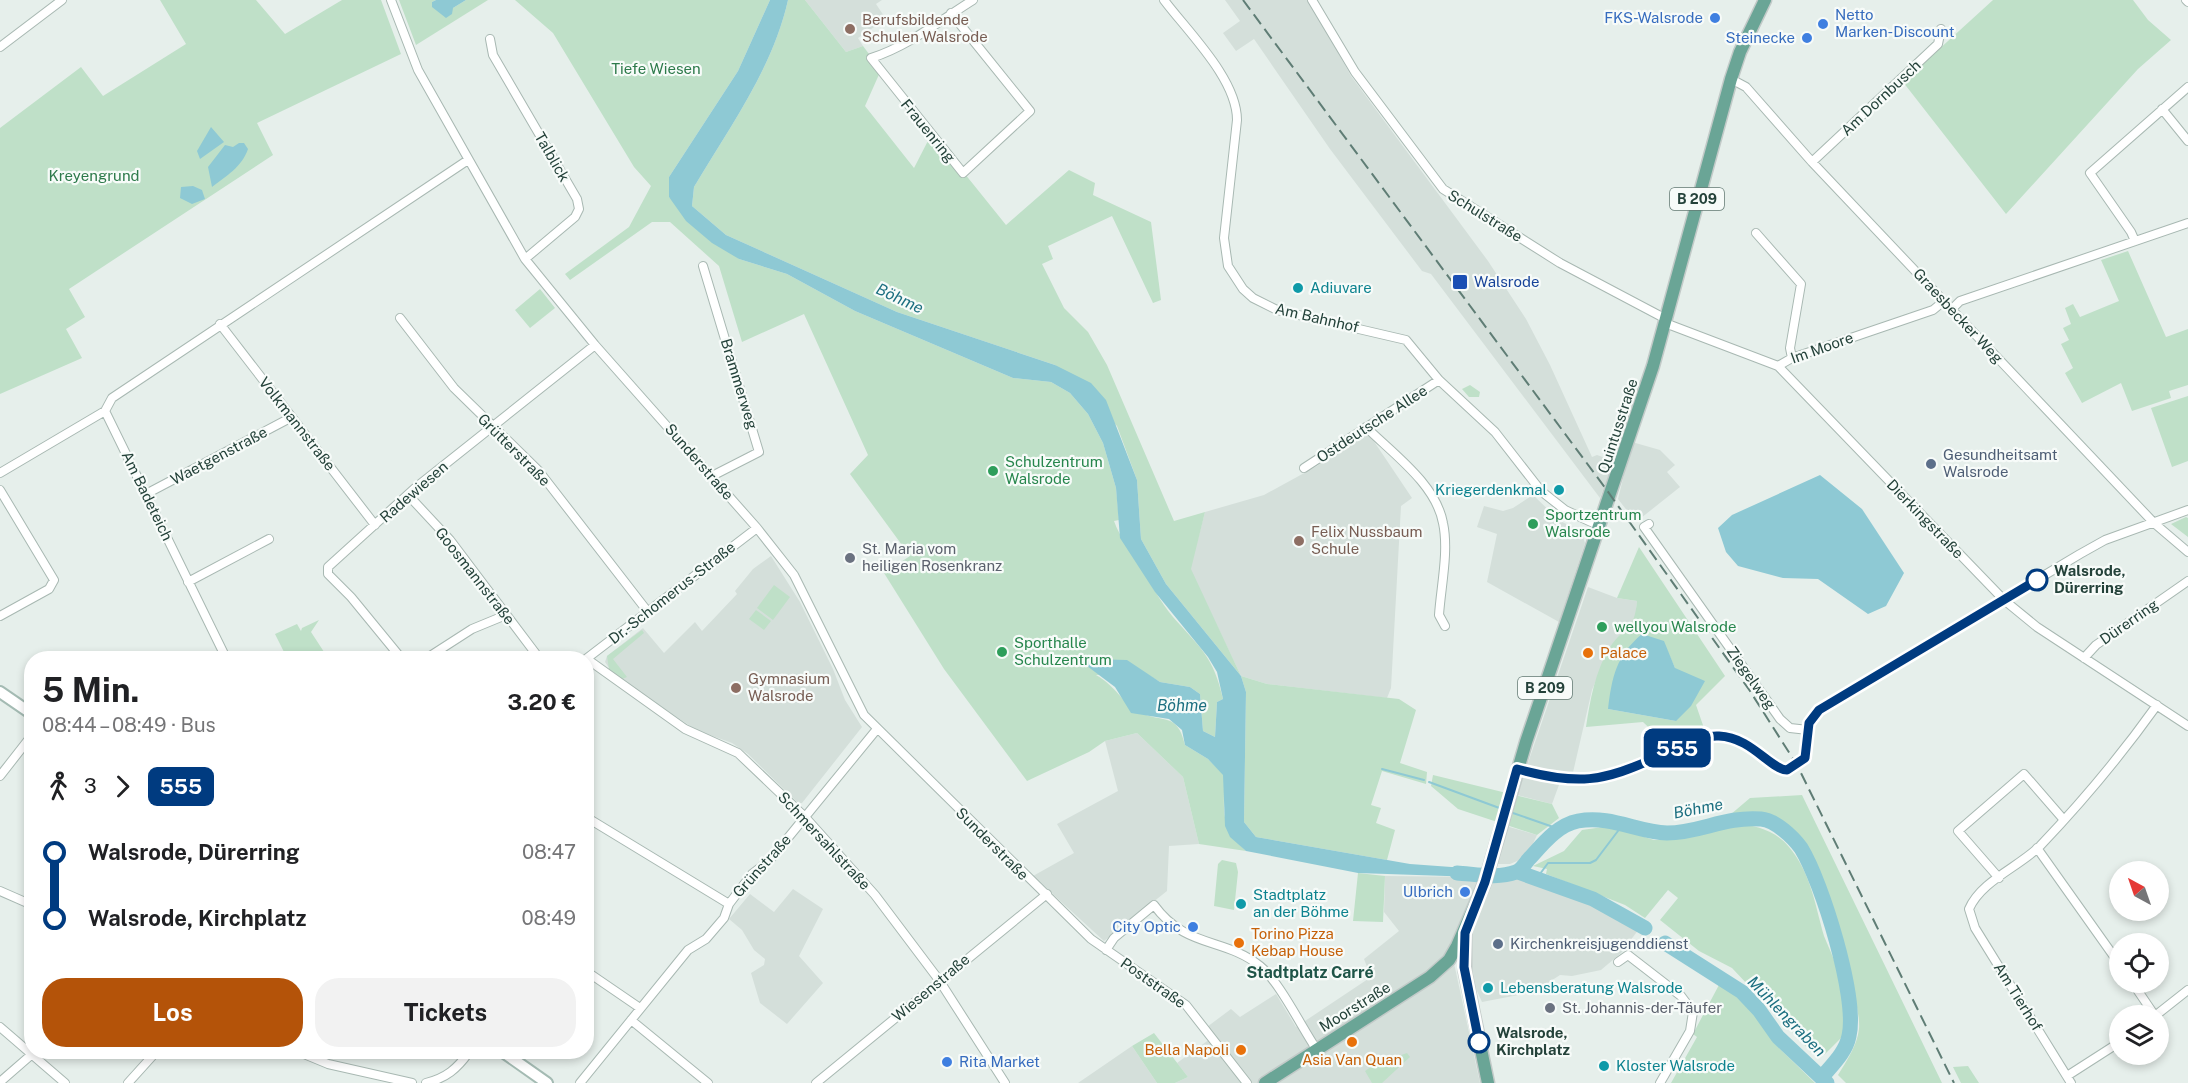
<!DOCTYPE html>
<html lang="de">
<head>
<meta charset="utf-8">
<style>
	body { margin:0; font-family:"Public Sans",sans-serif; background:#f2f2f2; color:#202124; height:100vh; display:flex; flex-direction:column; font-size:22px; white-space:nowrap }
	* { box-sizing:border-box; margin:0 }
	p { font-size:20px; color:#757577 }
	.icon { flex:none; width:33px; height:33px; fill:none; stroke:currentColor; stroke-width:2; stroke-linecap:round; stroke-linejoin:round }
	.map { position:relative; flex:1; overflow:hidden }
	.drawer { position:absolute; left:24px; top:651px; width:570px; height:408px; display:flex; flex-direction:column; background:#fff; border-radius:24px; box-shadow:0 3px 9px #0003 }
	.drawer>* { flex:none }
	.badge { padding:0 12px; border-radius:9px; font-size:21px; line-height:39px }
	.needle { width:39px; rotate:320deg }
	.buttons { position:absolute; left:2109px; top:861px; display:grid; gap:12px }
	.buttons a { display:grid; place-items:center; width:60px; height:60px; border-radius:50%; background:#fff; box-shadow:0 3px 9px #0003; font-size:30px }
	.map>.badge { position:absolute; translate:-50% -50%; box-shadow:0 0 0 3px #fff }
	.legs { display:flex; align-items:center; gap:9px; height:66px; padding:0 18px; font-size:20px }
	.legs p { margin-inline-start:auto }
	.head { display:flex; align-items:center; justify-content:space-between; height:102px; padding:0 18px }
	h1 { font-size:33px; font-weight:700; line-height:45px }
	.primary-button { display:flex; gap:12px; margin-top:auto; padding:12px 18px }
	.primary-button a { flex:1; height:69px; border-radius:24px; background:#b45309; color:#fff; font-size:24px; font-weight:700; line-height:69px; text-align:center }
	.primary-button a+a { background:#f2f2f2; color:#202124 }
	ul { padding:0 18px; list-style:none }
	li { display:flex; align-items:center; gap:21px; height:66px; font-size:22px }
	li i { display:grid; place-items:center; width:9px; height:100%; margin:0 8px; background:currentColor }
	li i::after { content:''; width:15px; height:15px; margin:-8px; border:4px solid; border-radius:50%; background:#fff }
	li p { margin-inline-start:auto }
	li:first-child i { background:linear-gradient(#0000 50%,currentColor 0) }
	li:last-child i { background:linear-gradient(currentColor 50%,#0000 0) }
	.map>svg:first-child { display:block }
</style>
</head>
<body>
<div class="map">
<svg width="2188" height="1083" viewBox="0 0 2188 1083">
	<rect width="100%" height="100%" fill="#e6efeb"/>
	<path fill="#d4dfda" d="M805 0H882L876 4 886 19 858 38 863 46 846 52Z
		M1225 0H1309L1351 76 1488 261 1526 319 1550 365 1592 457 1597 455 1614 461 1600 498 1431 274 1422 271 1330 149 1254 39 1236 51 1223 33 1240 21Z
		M1367 431 1412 498 1401 506 1391 688 1387 698 1267 684 1241 676 1190 569 1205 512 1264 495 1317 466Z
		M1632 442 1660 450 1675 465 1667 472 1680 487 1636 522 1618 499Z
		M1533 495 1560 521 1581 531 1585 543 1559 622 1487 582 1497 534 1477 527 1484 506 1503 511 1513 508Z
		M771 556 800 602 833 669 845 700 862 727 802 803H798L748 754 732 743 696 730 614 675 605 662 607 656 643 628 664 653 695 622 702 631 737 594 735 591 753 569Z
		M1588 587 1617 598 1637 601 1635 622 1610 647 1592 690 1571 781 1560 782 1552 804 1517 795Z
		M1137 733 1183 777 1199 844 1169 846 1167 891 1104 941 1033 876 1074 853 1057 824 1118 791 1105 741Z
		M1506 826 1537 835 1530 850 1522 859 1510 864H1496Z
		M1385 876 1476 877 1478 884 1452 954 1480 1083H1175L1188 1077 1177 1063 1210 1039 1203 1030 1231 1009 1240 1017 1276 994 1296 1027 1371 977 1364 959 1399 931 1384 912Z
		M1514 877 1524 878 1593 905 1639 929 1621 953 1601 970 1572 976 1560 975 1534 992 1482 1002 1471 978 1468 928 1492 881Z
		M793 889 823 909 799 956 823 983 787 1024 760 1003 751 973 764 965 765 959 754 950 742 930 729 919 750 894 774 912Z
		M1132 1046 1157 1083H1078Z"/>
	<path fill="#bfe0c8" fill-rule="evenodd" d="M160 0H256L285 34 342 0H381L401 54 257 123 273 155 69 289 85 317 66 329 82 358 0 394V128L81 67 103 96 186 44Z
		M399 0H436L432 2 453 8 466 0H488L416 45Z
		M515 0H770L738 71 669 177V197L739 259 787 274 855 311 1013 378 1051 382 1070 393 1088 414 1103 443 1116 488 1119 520 1114 521C1120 538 1131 550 1140 565 1150 583 1160 601 1173 617 1200 648 1213 655 1223 699L1217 702 1215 737 1203 731 1200 694 1190 687 1160 682 1145 673 1096 675C1115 685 1123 704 1139 712 1163 724 1177 711 1185 745L1208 759 1224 775C1225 810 1218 825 1246 851L1199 844 1183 777 1137 733 1105 741 1089 752 1027 781 944 669 884 573 910 556 850 474 868 455 804 314 742 342 719 266 670 222H652L570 280 565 274 629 227 651 186 634 167 553 33Z
		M788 0H805L846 52 863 46 881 70 865 106 914 168 932 133 1006 225 1069 170 1095 183 1093 195 1151 222 1161 300 1153 303 1112 216 1048 246 1053 259 1042 264 1064 308 1088 332 1107 365 1174 521 1205 512 1191 569 1241 676 1267 684 1399 699 1416 710 1400 763 1427 772 1426 784 1382 771 1371 805 1381 808 1376 823 1395 830 1387 860 1256 837 1244 822 1246 692 1241 676 1166 584 1141 539 1137 480 1117 426 1055 365 897 312 726 235 692 206 694 187C729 128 773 68 788 0Z
		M1993 0H2133L2148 20 2171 40 2138 69 2006 214 1903 82Z
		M2128 251 2166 337 2188 329V385L2169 391 2171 398 2132 411 2121 383 2082 403 2065 373 2073 368 2061 344 2069 340 2063 328 2071 324 2065 308 2073 304 2080 317 2119 301 2101 260Z
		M540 289 555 308 530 328 515 310Z
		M1470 385 1480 392 1479 397H1469L1462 389Z
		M2188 396V461L2172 467 2151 408Z
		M2186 517 2188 518V537L2171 524Z
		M1639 547 1725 676 1696 705 1705 731 1668 746 1643 722 1586 727C1590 701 1595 671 1610 647 1625 625 1634 633 1637 601L1617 598ZM1663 641 1675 668 1676 721 1608 709Z
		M774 585 790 597 773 620 757 608Z
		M756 610 771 621 764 630 749 619Z
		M319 620 311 632 328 658H287L275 634 297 624 301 631 302 628Z
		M642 630 644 633 613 659 627 677 622 679 609 669 607 656Z
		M1433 775 1552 804 1559 818 1537 835 1458 809 1431 786Z
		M1802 795 1942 1083H1846L1838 1075C1847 1060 1857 1046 1859 1029 1862 998 1820 868 1802 841 1798 835 1789 826 1783 822 1765 812 1749 814 1730 815L1750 798Z
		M1736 823C1756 826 1775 830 1789 847 1811 873 1815 905 1824 936 1828 946 1833 956 1836 966 1843 987 1845 1013 1845 1034L1824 1055H1814L1732 968 1699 951 1660 920 1678 898 1668 890 1645 918 1625 905 1546 874 1547 869 1533 866 1564 851 1582 830 1610 826 1654 840H1671Z
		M1222 860 1236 863 1238 872 1234 910 1214 906 1218 864Z
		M1358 873 1385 876 1383 922 1353 921Z
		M1720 983 1756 1013 1773 1042 1815 1083H1671L1697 1037 1693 1034Z
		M1154 1033 1188 1077 1175 1083H1157L1132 1046Z
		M1407 1053 1410 1057 1382 1083H1372L1365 1071 1387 1056 1390 1059Z
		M1968 1066 1979 1083H1961L1953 1067Z"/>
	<path fill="#8ec9d4" d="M436 0H466L453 8 452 14 446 18 432 7V2Z
		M770 0H788C773 68 729 128 694 187L692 206 726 235 897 312 1055 365 1091 383 1106 400 1137 480 1141 539 1166 584 1241 676 1246 692 1244 822 1256 837 1410 864 1479 869 1476 877 1358 873 1246 851 1230 837 1225 826 1223 775 1208 759 1185 745 1182 730 1169 719 1131 713 1115 687 1087 666 1089 659 1127 660 1160 682 1190 687 1200 694 1203 731 1215 737 1217 702 1223 699 1217 672 1208 657 1155 592 1120 538 1116 488 1103 443 1088 414 1070 393 1051 382 1013 378 855 311 787 274 739 259 712 243 686 221 669 197V177L738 71Z
		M211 127 224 142 200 159 197 151Z
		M239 143H244L248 149C242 167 226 176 212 187L208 167 225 145 233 147Z
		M193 186 202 190 205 199 192 204 180 198 181 187Z
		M1820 475 1862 509 1904 573 1886 606 1868 614 1818 579 1783 578 1738 566 1726 552 1718 528 1732 515Z
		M1642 634 1664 641 1675 668 1705 681 1691 706 1676 721 1608 709C1612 677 1616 656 1642 634Z"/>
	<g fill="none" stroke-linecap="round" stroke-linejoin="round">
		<path stroke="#8ec9d4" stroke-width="2" d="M1382 769 1424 780
			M1429 782 1502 809
			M1510 812 1559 829
			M1537 878 1548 863H1590L1596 860 1624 823"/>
		<path stroke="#8ec9d4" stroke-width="15" d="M1518 872 1593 899 1645 928
			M1457 873C1475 874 1498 879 1516 872 1521 870 1525 864 1528 860 1542 845 1557 825 1578 821 1611 815 1637 832 1667 833 1700 833 1725 816 1761 819 1775 820 1793 837 1801 848 1822 882 1858 998 1849 1036 1846 1052 1832 1065 1822 1077
			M1665 943 1742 992 1759 1010 1778 1037 1827 1083"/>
		<defs>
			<path id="minor" d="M391 0 418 70 525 259 595 345 757 528 794 575 864 715 1091 939 1186 1005 1247 1083
				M1164 0C1188 32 1237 79 1237 120L1224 238 1228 266 1243 289 1253 298 1277 310 1406 340 1439 380 1495 432 1541 491 1565 510 1600 526
				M1312 0 1355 72 1443 189 1560 263 1666 319
				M2186 0 2188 2
				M951 13 1030 111 963 173 871 58C907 47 941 20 973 0
				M490 39 493 55 577 199 579 209 575 217 525 259
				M0 47 62 0
				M1731 79 1746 87 1812 162 2154 523 2188 552
				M2162 109 2188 141
				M1812 162 1938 44 1941 29
				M1756 233 1801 284 1790 348 1792 358
				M2135 241 2131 232 2090 173 2188 87
				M703 266 759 452 712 476
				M1952 309 1960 301 2188 223
				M400 318 454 388 538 470 648 612
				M1665 323 1778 366
				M220 324 375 525
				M1778 366 2004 600 2037 627 2188 726
				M1778 366 1792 358 1933 310 1944 301
				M105 411 112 398 468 160
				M105 411 226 658
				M1366 427C1392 453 1436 484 1443 523 1449 551 1441 586 1439 615L1445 626
				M1304 468 1439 380
				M0 473 105 411
				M0 490 54 580 49 589 0 616
				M146 494 292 417
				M409 496 450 540 539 658
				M1649 524 1644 527 1780 719 1790 728 1808 730
				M188 582 269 539
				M401 658 351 597 328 574V567L414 489 595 345
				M427 658 472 629 506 615
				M2084 658 2096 645 2188 581
				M586 659 757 528
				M587 659 685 729 738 753 805 817 875 895 939 980 1005 1083
				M1517 769C1578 785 1601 783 1659 756 1676 748 1699 735 1719 736 1751 737 1770 770 1787 770L1805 758 1809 723 1819 710 2080 554 2105 540 2188 510
				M0 776 32 735
				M586 817 729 904
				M2037 848 2120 965
				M1999 878 1958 831 2024 774 2064 820
				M0 891 32 905
				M1106 950 1114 938 1154 905C1186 949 1224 937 1260 966 1279 981 1302 1028 1317 1050
				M1618 962 1628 955 1681 996 1693 1012 1690 1031 1660 1083
				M586 971 640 1008
				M2132 982 2155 1016
				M2155 1016 2188 990
				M631 1020 708 1083
				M0 1027 65 1083
				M299 1052 328 1064 412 1083
				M2067 1076 2120 1042
				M0 1082 31 1055
				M128 1083 156 1052
				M426 1083C446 1078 457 1069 469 1052
				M580 1083 688 950 706 939 724 918 729 904 752 874 769 861 877 729
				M816 1083 1047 894
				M2071 1083 1975 928 1969 909C1981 881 2019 867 2040 846 2082 802 2122 754 2157 705"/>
			<path id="secondary" d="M0 692 32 714
				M503 1052 547 1083"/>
			<path id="primary" d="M1465 934V972L1488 1083
				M1265 1083 1430 977 1449 960 1457 946 1485 882 1526 742 1653 366 1731 79 1740 52 1765 0"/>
		</defs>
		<use href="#minor" stroke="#a8b8b2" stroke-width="10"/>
		<use href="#secondary" stroke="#a4bbb3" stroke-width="14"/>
		<use href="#primary" stroke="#c2cac8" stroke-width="15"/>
		<use href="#minor" stroke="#fff" stroke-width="8"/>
		<use href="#secondary" stroke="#fff" stroke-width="10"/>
		<use href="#primary" stroke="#6aa596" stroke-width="12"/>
		<path stroke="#5f7d75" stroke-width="2" stroke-dasharray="12 6" stroke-linecap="butt" d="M1243 0 1606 489 1750 691 1797 765 1954 1083"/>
	</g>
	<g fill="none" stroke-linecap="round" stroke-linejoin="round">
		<defs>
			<path id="line-1" d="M1479 1042 1464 967 1465 933 1485 882 1517 769C1578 785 1602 783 1659 756 1676 747 1699 735 1719 736 1751 737 1771 770 1787 770L1805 758 1809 723 1819 710 2037 580"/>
		</defs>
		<use href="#line-1" stroke="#fff" stroke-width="14"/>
		<use href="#line-1" stroke="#003b80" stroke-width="9"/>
	</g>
	<g fill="#3f7fe0" stroke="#f7fbf9" stroke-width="2">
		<circle cx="1715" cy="18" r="6"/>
		<circle cx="1823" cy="24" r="6"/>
		<circle cx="1807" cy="38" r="6"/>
		<circle cx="1465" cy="892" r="6"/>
		<circle cx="1193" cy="927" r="6"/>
		<circle cx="947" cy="1062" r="6"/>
	</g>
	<g fill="#8d6e63" stroke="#f7fbf9" stroke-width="2">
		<circle cx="850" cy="29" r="6"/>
		<circle cx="1299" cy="541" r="6"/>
		<circle cx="736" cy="688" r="6"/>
	</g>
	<rect fill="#1a4fb4" stroke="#f7fbf9" stroke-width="2" x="1452" y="274" width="16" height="16" rx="3"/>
	<g fill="#0f9aa8" stroke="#f7fbf9" stroke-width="2">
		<circle cx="1298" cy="288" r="6"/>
		<circle cx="1559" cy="490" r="6"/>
		<circle cx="1241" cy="904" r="6"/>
		<circle cx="1488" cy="988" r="6"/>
		<circle cx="1604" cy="1066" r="6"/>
	</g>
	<g fill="#5c6f8a" stroke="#f7fbf9" stroke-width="2">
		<circle cx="1931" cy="464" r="6"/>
		<circle cx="1498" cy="944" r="6"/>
	</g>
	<g fill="#2e9e5b" stroke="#f7fbf9" stroke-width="2">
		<circle cx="993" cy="471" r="6"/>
		<circle cx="1533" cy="524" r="6"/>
		<circle cx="1602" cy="627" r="6"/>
		<circle cx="1002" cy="652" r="6"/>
	</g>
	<g fill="#6b7280" stroke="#f7fbf9" stroke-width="2">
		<circle cx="850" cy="558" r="6"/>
		<circle cx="1550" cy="1008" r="6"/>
	</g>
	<g fill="#fff" stroke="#003b80" stroke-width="3">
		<circle cx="2037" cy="580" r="10"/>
		<circle cx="1479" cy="1042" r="10"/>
	</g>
	<g fill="#e8710a" stroke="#f7fbf9" stroke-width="2">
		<circle cx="1588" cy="653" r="6"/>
		<circle cx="1239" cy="943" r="6"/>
		<circle cx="1352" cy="1042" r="6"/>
		<circle cx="1241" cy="1050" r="6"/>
	</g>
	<g text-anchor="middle" stroke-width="4.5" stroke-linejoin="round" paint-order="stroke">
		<g fill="#f7fbf9" stroke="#637a73" stroke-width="1.5">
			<rect x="1670" y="188" width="54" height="22" rx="4.5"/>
			<rect x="1518" y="677" width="54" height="22" rx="4.5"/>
		</g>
		<g font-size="14" font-weight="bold" fill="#24423a">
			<text x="1697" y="204">B 209</text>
			<text x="1545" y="693">B 209</text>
		</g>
		<g font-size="15" fill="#366cbe" stroke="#f7fbf9" text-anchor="end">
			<text x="1835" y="20" text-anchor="start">Netto<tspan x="1835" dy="17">Marken-Discount</tspan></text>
			<text x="1703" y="23">FKS-Walsrode</text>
			<text x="1795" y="43">Steinecke</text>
			<text x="1453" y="897">Ulbrich</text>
			<text x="1181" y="932">City Optic</text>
			<text x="959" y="1067" text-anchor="start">Rita Market</text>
		</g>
		<g font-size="15" fill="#785e54" stroke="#f7fbf9" text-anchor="start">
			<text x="862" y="25">Berufsbildende<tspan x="862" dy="17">Schulen Walsrode</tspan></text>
			<text x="1311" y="537">Felix Nussbaum<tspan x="1311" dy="17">Schule</tspan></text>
			<text x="748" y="684">Gymnasium<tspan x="748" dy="17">Walsrode</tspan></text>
		</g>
		<g font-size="15" fill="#2d7a4b" stroke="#f7fbf9">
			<text x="656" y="74">Tiefe Wiesen</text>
			<text x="94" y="181">Kreyengrund</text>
		</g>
		<g font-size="15" fill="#24423a" stroke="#f7fbf9">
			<text transform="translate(1881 98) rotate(-43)" y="5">Am Dornbusch</text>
			<text transform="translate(928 131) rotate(51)" y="5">Frauenring</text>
			<text transform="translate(552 157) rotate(60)" y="5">Talblick</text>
			<text transform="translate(1485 216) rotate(32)" y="5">Schulstraße</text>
			<text transform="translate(1958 316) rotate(47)" y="5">Graesbecker Weg</text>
			<text transform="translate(1317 318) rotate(13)" y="5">Am Bahnhof</text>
			<text transform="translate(1822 348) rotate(-20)" y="5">Im Moore</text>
			<text transform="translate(739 384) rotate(73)" y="5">Brammerweg</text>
			<text transform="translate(297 424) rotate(52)" y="5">Volkmannstraße</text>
			<text transform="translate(1372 424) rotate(-33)" y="5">Ostdeutsche Allee</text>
			<text transform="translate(1618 426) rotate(-72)" y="5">Quintusstraße</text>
			<text transform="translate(514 450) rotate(45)" y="5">Grütterstraße</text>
			<text transform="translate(219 456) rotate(-28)" y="5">Waetgenstraße</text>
			<text transform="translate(699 462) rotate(49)" y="5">Sunderstraße</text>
			<text transform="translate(414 492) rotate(-41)" y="5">Radewiesen</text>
			<text transform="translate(147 496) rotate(64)" y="5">Am Badeteich</text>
			<text transform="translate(1925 519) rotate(46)" y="5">Dierkingstraße</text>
			<text transform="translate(475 576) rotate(52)" y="5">Goosmannstraße</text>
			<text transform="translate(672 593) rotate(-38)" y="5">Dr.-Schomerus-Straße</text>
			<text transform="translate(2129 622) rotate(-35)" y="5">Dürerring</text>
			<text transform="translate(1751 678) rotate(55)" y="5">Ziegelweg</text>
			<text transform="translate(824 841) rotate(47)" y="5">Schmersahlstraße</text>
			<text transform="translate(992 844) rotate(45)" y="5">Sunderstraße</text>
			<text transform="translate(762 866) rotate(-48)" y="5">Grünstraße</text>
			<text transform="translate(1153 983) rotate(35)" y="5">Poststraße</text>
			<text transform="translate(931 988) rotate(-40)" y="5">Wiesenstraße</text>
			<text transform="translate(2018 997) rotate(58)" y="5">Am Tierhof</text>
			<text transform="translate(1355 1007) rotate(-32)" y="5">Moorstraße</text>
		</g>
		<g font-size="15" fill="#164399" stroke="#f7fbf9" text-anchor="start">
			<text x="1474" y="287">Walsrode</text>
		</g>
		<g font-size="15" fill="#0d838f" stroke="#f7fbf9" text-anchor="start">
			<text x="1310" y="293">Adiuvare</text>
			<text x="1547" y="495" text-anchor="end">Kriegerdenkmal</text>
			<text x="1253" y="900">Stadtplatz<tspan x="1253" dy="17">an der Böhme</tspan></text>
			<text x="1500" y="993">Lebensberatung Walsrode</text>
			<text x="1616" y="1071">Kloster Walsrode</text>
		</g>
		<g font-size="15" fill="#4e5e75" stroke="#f7fbf9" text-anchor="start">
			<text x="1943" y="460">Gesundheitsamt<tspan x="1943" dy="17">Walsrode</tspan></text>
			<text x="1510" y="949">Kirchenkreisjugenddienst</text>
		</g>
		<g font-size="15" fill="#27864d" stroke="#f7fbf9" text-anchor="start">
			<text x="1005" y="467">Schulzentrum<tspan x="1005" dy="17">Walsrode</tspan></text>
			<text x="1545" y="520">Sportzentrum<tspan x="1545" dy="17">Walsrode</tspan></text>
			<text x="1614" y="632">wellyou Walsrode</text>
			<text x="1014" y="648">Sporthalle<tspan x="1014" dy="17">Schulzentrum</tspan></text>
		</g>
		<g font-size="15" fill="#5b616d" stroke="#f7fbf9" text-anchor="start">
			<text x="862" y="554">St. Maria vom<tspan x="862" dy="17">heiligen Rosenkranz</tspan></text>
			<text x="1562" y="1013">St. Johannis-der-Täufer</text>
		</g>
		<g font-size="15" font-weight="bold" fill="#24423a" stroke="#f7fbf9" text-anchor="start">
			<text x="2054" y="576">Walsrode,<tspan x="2054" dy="17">Dürerring</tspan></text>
			<text x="1496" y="1038">Walsrode,<tspan x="1496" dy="17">Kirchplatz</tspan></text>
		</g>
		<g font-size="15" fill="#c56008" stroke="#f7fbf9" text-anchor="start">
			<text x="1600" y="658">Palace</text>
			<text x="1251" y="939">Torino Pizza<tspan x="1251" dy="17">Kebap House</tspan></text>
			<text x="1229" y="1055" text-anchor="end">Bella Napoli</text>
			<text x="1352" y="1065" text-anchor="middle">Asia Van Quan</text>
		</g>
		<g font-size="16" font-style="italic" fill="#1c6f80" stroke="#f7fbf9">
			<text transform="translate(900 298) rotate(25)" y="6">Böhme</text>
			<text x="1182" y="711">Böhme</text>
			<text transform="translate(1698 808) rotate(-11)" y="6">Böhme</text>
			<text transform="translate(1787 1016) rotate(46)" y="6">Mühlengraben</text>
		</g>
		<g font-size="16" font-weight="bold" fill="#1f5548" stroke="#f7fbf9">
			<text x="1310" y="978">Stadtplatz Carré</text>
		</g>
	</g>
</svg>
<div class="buttons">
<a><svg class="needle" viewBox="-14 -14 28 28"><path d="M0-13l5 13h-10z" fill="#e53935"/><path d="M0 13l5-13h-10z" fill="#757577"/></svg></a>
<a><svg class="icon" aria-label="locate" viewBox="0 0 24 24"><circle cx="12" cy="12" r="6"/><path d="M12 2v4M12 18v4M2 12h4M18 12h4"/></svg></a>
<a><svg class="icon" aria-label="layers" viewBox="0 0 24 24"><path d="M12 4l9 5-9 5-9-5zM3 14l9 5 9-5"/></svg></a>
</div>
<b class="badge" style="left:1677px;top:748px;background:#003b80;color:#fff">555</b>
<section class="drawer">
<div class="head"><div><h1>5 Min.</h1><p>08:44 – 08:49 · Bus</p></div><b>3.20 €</b></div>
<div class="legs"><svg class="icon" aria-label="walk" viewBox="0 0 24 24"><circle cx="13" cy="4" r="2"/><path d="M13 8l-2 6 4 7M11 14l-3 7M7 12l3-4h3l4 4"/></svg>3<svg class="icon" aria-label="forward" viewBox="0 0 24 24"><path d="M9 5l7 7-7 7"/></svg><b class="badge" style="background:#003b80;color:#fff">555</b></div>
<ul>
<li><i style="color:#003b80"></i><b>Walsrode, Dürerring</b><p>08:47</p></li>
<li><i style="color:#003b80"></i><b>Walsrode, Kirchplatz</b><p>08:49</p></li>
</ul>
<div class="primary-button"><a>Los</a><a>Tickets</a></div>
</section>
</div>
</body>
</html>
